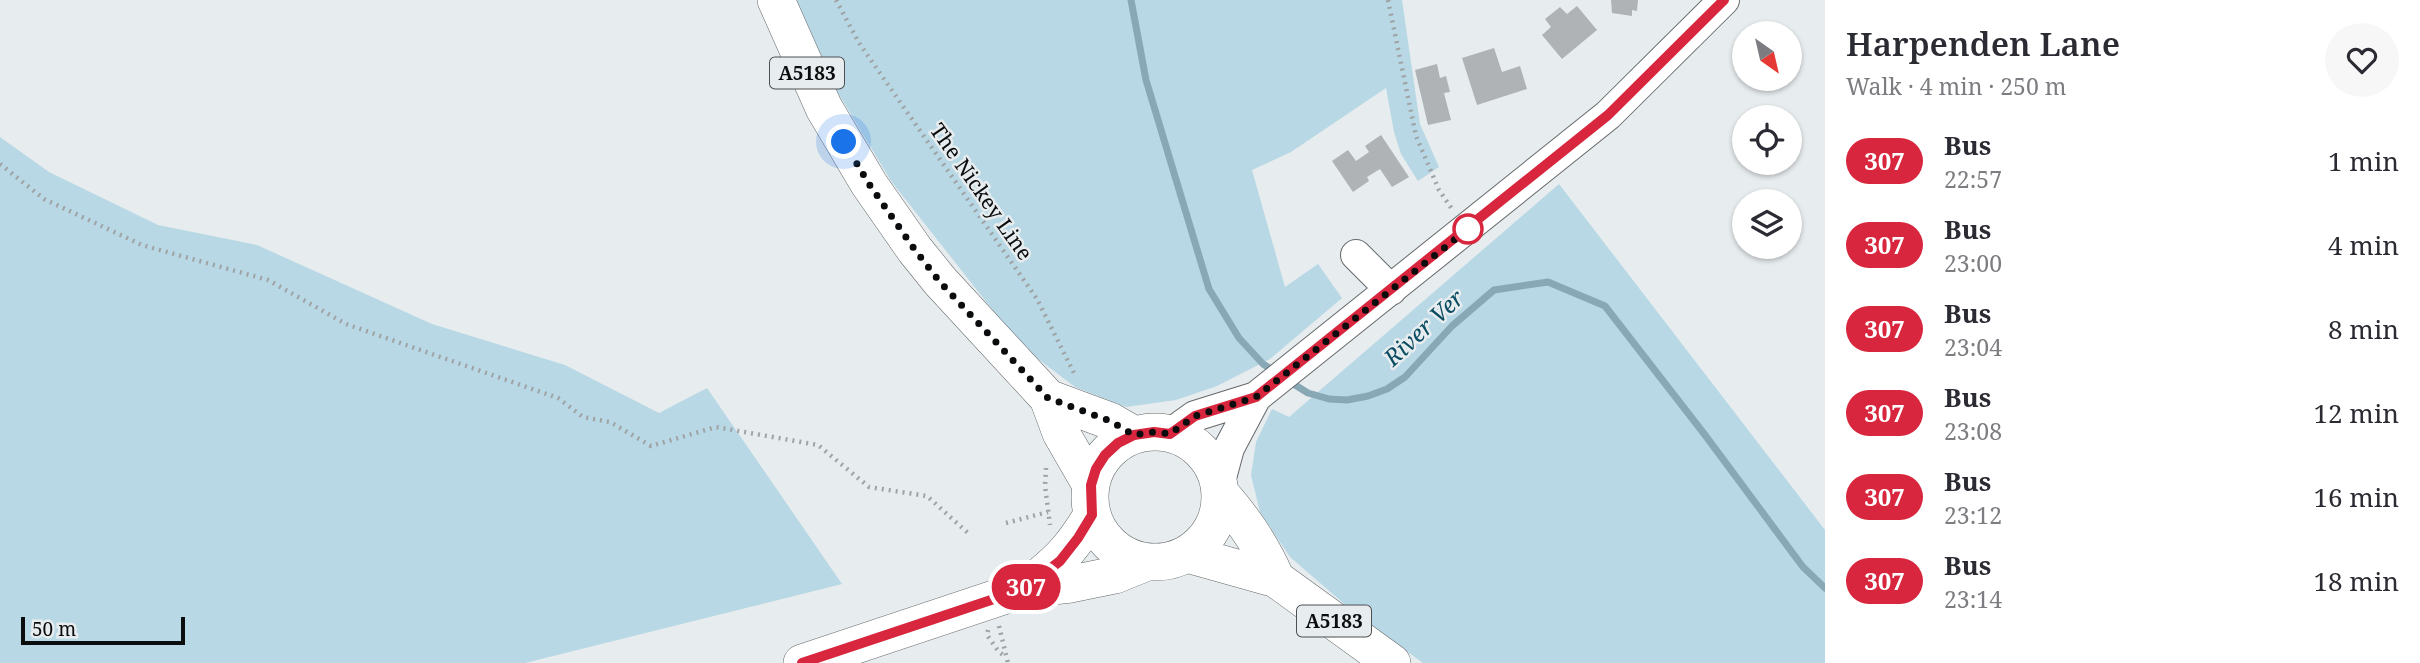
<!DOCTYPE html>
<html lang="en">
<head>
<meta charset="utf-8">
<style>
	body { margin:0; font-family:"Noto Serif",serif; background:#f7f7f7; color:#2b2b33; height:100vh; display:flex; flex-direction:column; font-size:26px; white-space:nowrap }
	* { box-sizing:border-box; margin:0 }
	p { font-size:23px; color:#7c7c81 }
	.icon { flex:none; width:38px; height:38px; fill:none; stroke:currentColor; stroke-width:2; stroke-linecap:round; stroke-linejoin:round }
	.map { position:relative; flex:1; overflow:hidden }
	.sheet { display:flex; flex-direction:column; background:#fff; width:595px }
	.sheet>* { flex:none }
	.badge { padding:0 14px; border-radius:23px; font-size:24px; line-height:46px }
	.needle { width:46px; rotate:146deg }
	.tools { position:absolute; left:1732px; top:21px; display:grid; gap:14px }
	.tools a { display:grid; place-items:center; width:70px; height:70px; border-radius:50%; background:#fff; box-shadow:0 2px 5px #0004; font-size:35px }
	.scale { position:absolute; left:21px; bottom:18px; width:164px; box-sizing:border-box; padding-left:7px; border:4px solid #0b0c0d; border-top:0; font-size:19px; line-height:24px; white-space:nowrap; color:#0b0c0d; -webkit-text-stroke:5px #e7ecee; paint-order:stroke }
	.you { position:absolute; width:35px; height:35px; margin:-18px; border:5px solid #fff; border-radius:50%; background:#1a73e8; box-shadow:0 0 0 10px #1a73e833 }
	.map>.badge { position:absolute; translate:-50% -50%; box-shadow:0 0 0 4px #fff }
	.round { display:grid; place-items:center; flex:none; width:74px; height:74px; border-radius:37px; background:#f7f7f7 }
	.overview { display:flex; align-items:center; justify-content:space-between; height:119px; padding:0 21px }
	h1 { font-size:33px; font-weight:600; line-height:52px }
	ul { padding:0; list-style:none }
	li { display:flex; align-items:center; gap:21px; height:84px; padding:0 21px }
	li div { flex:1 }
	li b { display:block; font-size:26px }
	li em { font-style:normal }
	li .badge { min-width:77px; font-weight:700; text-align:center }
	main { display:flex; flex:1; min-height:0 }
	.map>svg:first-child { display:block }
</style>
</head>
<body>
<main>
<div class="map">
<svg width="1825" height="663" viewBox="0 0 1825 663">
	<rect width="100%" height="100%" fill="#e7ecee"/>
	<path fill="#b8d8e6" d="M796 0H1402L1420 124 1439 167 1418 181 1401 154 1394 132 1386 88 1291 152 1252 170 1285 287 1318 264 1342 298 1270 359 1217 386 1176 400 1126 407 1075 387 1021 346 891 181 814 53Z
		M0 137 49 172 158 225 257 245 432 324 565 365 659 413 707 388 842 584 525 663H0Z
		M1559 184 1825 530V663H1423L1357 615 1290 557 1260 512 1251 475 1256 442 1272 409 1289 417Z"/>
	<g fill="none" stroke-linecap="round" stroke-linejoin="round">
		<path stroke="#88a8b6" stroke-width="7" d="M1131 0 1146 80 1209 289 1239 338 1263 364 1274 371
			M1287 380 1308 393 1329 399 1347 400 1368 396 1387 389 1405 377 1452 326 1494 290 1548 282 1605 306 1705 435 1803 567 1825 588"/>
	</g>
	<path fill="#afb3b5" d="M1611 0H1638L1637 11 1632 10V16L1612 13Z
		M1577 6 1597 30 1562 59 1542 35 1551 27 1545 19 1560 7 1567 14Z
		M1494 48 1502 72 1520 66 1527 89 1477 105 1462 58Z
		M1437 64 1440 78 1446 76 1450 92 1444 93 1451 120 1428 125 1415 70Z
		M1381 135 1409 177 1392 187 1380 169 1367 177 1369 181 1353 192 1332 161 1348 150 1356 161 1369 152 1365 146Z"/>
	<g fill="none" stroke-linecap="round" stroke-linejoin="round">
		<defs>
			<path id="minor" d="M1356 255 1391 290
				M1170 434 1195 416 1256 397
				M1219 485 1229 448 1256 397 1608 115 1724 0"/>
			<path id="major" d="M776 0 824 108 869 184 915 250 940 281 1048 398 1061 433 1091 485
				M1048 398 1110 421 1134 435
				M1090 497a65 65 0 1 1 130 0a65 65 0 1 1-130 0Z
				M1221 494C1244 520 1262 546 1276 579
				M1187 554 1276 579 1392 663
				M1024 589C1057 563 1070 552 1092 515
				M802 663 1024 589 1071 584 1115 575 1147 562"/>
		</defs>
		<use href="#minor" stroke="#65696b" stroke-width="32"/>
		<use href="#major" stroke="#65696b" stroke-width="38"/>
		<path stroke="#9fa3a4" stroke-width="4.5" stroke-dasharray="2 5" stroke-linecap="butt" d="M836 0 859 43 1037 299 1076 377
			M1388 0 1416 136 1439 190 1452 209
			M0 164 44 199 142 245 268 280 346 324 558 398 583 417 610 422 651 446 716 427 818 445 869 487 927 496 969 534
			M1046 468 1045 486 1050 525
			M1006 523 1048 512
			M999 626 1008 663
			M988 630 987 635 999 652 1006 657"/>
		<use href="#minor" stroke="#fff" stroke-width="30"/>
		<use href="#major" stroke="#fff" stroke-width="37"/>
	</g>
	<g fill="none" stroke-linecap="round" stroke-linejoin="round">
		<defs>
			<path id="line" d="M802 663 1024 589 1060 561 1078 538 1092 515 1091 485 1096 469 1105 455 1118 443 1134 435 1154 432 1170 434 1195 416 1256 397 1608 115 1724 0"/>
		</defs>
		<use href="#line" stroke="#fff" stroke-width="16"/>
		<use href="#line" stroke="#d7263d" stroke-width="10"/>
		<path stroke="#0b0c0d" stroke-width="7" stroke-dasharray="0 12.6" d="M844 142 869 184 915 250 940 282 1048 398 1110 421 1134 435 1154 432 1170 434 1195 416 1256 397 1468 229"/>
	</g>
	<circle fill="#fff" stroke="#d7263d" stroke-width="3.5" cx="1468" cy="229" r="14"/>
	<g text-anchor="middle" stroke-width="5" stroke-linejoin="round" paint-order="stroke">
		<g fill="#e7ecee" stroke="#4d4f50" stroke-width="2">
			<rect x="770" y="57.5" width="74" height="31" rx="5"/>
			<rect x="1297" y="605.5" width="74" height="31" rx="5"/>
		</g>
		<g font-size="19" font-weight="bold" fill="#0b0c0d">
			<text x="807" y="80">A5183</text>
			<text x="1334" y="628">A5183</text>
		</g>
		<g font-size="21" fill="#0b0c0d" stroke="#e7ecee">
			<text transform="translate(981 192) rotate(55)" y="7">The Nickey Line</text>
		</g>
		<g font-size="23" font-style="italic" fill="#0a4c62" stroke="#e7ecee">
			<text transform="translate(1424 328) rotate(-43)" y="8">River Ver</text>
		</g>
	</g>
</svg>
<div class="tools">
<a><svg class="needle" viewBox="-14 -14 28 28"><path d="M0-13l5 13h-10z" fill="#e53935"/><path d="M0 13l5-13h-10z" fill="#7c7c81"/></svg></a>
<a><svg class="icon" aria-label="locate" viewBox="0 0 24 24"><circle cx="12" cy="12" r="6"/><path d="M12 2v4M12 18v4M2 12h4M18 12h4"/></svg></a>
<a><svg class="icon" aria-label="layers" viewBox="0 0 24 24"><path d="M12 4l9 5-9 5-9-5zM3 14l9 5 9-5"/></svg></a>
</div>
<div class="scale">50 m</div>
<div class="you" style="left:844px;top:142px"></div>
<b class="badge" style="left:1026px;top:587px;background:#d7263d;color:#fff">307</b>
</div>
<section class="sheet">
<div class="overview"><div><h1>Harpenden Lane</h1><p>Walk · 4 min · 250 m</p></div><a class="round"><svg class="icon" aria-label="heart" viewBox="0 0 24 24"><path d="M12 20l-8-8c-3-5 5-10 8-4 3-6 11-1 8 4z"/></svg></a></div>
<ul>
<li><span class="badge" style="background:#d7263d;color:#fff">307</span><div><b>Bus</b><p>22:57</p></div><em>1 min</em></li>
<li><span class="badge" style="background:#d7263d;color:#fff">307</span><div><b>Bus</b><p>23:00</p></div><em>4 min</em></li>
<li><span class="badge" style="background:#d7263d;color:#fff">307</span><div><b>Bus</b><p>23:04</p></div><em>8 min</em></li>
<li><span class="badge" style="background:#d7263d;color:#fff">307</span><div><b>Bus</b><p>23:08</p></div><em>12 min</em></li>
<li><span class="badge" style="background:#d7263d;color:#fff">307</span><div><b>Bus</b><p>23:12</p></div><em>16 min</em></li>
<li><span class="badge" style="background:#d7263d;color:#fff">307</span><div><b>Bus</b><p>23:14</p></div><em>18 min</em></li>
</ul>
</section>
</main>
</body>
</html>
